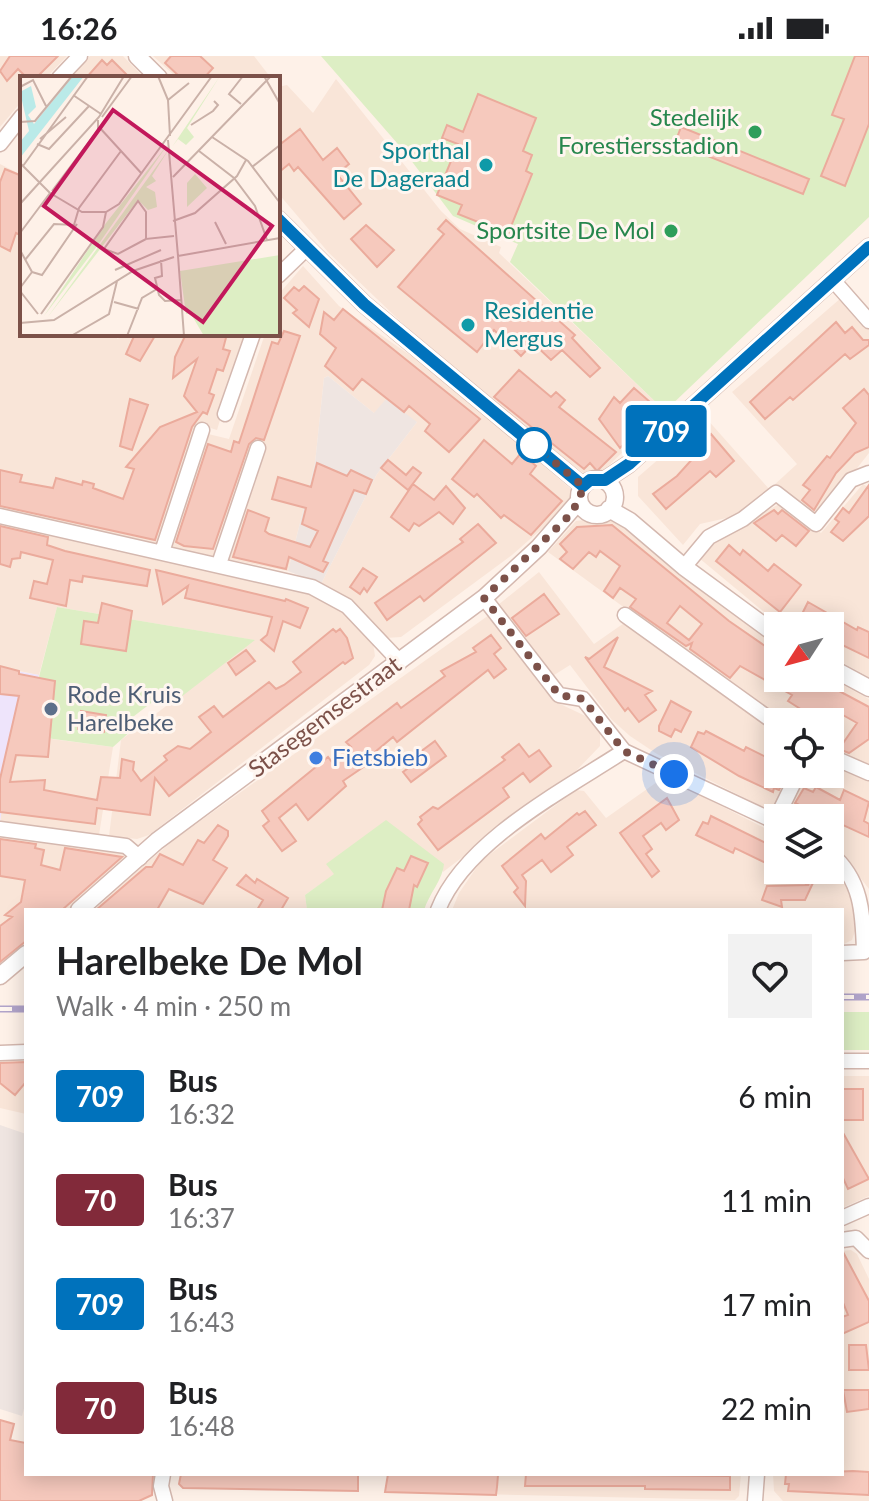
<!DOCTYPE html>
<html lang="en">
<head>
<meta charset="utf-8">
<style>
	body { margin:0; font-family:Lato,sans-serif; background:#f2f2f2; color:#202124; height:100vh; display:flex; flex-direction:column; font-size:30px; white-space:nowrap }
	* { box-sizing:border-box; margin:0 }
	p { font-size:26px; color:#757577 }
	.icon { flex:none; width:44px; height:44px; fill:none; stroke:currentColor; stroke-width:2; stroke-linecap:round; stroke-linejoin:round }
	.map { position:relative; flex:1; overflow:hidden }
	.drawer { position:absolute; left:24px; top:852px; width:820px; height:568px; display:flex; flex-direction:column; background:#fff; border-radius:0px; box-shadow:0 4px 20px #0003 }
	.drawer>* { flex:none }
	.badge { padding:0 16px; border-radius:6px; font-size:28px; line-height:52px }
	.needle { width:52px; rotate:234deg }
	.controls { position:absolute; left:764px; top:556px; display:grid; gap:16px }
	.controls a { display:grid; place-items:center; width:80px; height:80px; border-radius:0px; background:#fff; box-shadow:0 4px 20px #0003; font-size:40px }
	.you { position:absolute; width:40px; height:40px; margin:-20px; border:6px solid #fff; border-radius:50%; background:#1a73e8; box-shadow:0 0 0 12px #1a73e833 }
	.map>.badge { position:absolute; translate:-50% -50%; box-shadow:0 0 0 4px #fff }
	.round { display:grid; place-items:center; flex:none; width:84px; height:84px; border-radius:0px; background:#f2f2f2 }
	.head { display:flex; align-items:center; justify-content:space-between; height:136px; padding:0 32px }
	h1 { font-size:38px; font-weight:700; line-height:60px }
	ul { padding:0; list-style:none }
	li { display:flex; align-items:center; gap:24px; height:104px; padding:0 32px }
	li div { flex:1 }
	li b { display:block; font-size:30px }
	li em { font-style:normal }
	li .badge { min-width:88px; font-weight:700; text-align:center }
	.status { display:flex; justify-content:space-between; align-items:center; height:56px; padding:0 40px; background:#fff; direction:ltr }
	.status svg { height:22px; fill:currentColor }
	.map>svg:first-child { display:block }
</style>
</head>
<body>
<div class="status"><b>16:26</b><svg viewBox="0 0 49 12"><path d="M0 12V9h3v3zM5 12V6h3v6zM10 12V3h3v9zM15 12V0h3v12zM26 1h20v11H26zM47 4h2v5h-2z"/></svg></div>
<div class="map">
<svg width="869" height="1445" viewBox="0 0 869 1445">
	<rect width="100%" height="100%" fill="#fef1e8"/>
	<path fill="#f9e5d8" d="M0 0H67L46 22H22V45L0 71Z
		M90 0H123L144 22H69Z
		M153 0H254L271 22H177Z
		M336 23 441 155 460 173 501 191 499 197 665 355 599 419 589 421 574 410 424 288 328 196 278 137V31L287 29 313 57Z
		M0 108 22 119V278H112L118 283 121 278H246L217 374 201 369 161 490 0 453Z
		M303 210 339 250 433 315 572 434 573 440 545 470 512 499 401 581 386 582 355 548 321 528 377 418 417 366 374 357 328 320 324 322 315 407 288 515 167 491 204 377 229 383 265 278H278V239Z
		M841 242 869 273V397L817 463 773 430 797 408 732 336Z
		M706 362 769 433 740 459 700 468 683 489 638 440V421Z
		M863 428 869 432V621L830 600V570H781L699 502 714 484 781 447 821 477Z
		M608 461 616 462 730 556 778 589V622H830L869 643V713L830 694V666H781L548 496 576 465Z
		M0 464 308 536 344 557 373 587 375 600 369 609 149 779 137 783 109 780 121 684 254 584 57 551 39 619 0 611Z
		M539 516 594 588 627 565 778 673V718H793L775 757 657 698 630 680 612 664 570 609 551 621 498 549Z
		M489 559 544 634 558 647 592 663 600 677V690L576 715 443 816V808H327L335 818 305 839 307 854H91L175 783Z
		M21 679 113 691 99 779 0 766 5 731Z
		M830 703 869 722V833L830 783V762L782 759 802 718H830Z
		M668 723 778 779V814H830V810L851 836 859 863 852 884 842 889V854H452L459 837 481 805 576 734 584 735 606 762 657 726Z
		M0 777 121 793 127 798 126 806 70 854H26V891L0 913Z
		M26 999V1058L0 1052V1000Z
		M842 1020H869V1140L842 1152Z
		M851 1194 857 1198 869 1223V1445H783L774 1435 773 1418H842V1195Z
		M481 1418H741L739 1440 735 1444 481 1438Z"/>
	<path fill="#efe5e1" d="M328 320 374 357 386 343 417 366 377 418 321 528 288 515 315 407 324 322Z
		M0 1069 26 1078V1345L22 1360 0 1353Z"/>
	<path fill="#eee4fb" d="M0 612 39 619 5 732 0 766Z"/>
	<path fill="#ddeec4" d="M321 0H869V161L665 355 510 206 518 188 453 160 404 95Z
		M57 551 255 584 181 641 172 631 125 667 131 675 113 691 24 679Z
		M386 764 444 808C443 823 429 838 424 854H307L305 839 334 818 326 808Z
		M842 956H869V994H842Z"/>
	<path fill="#f6c9bd" stroke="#ebab9c" stroke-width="2" fill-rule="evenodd" d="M10 0H58L36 22H27L18 13 7 25 0 15Z
		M171 0H200L213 12 204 22H181L165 7Z
		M855 0H869V68L845 130 821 120 844 63 832 59Z
		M102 4 107 9 112 4 130 22H86Z
		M478 38 536 62 523 95 532 99 526 115 532 118 508 178 458 158 462 149 437 139 458 88 442 82 447 69 463 76Z
		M681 71 809 123 803 138 675 87Z
		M300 73 323 104 337 92 349 108 337 118 361 148 344 163 298 111 294 115 289 108 278 117V90Z
		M5 113 22 120V180L16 177 10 195 0 190V126Z
		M446 164 575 279 572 282 600 312 590 321 562 294 551 304 533 287 521 300 494 274 477 296 398 231 444 178 438 173Z
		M366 169 394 194 377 211 351 183Z
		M304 230 319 243 309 271 293 257 297 254 284 242 294 231 299 235Z
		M343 253 480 363 449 396 425 375 430 368 409 350 404 356 362 323 353 334 325 310 336 292 320 278 324 256 334 264Z
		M836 266 845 277 852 271 863 284H869V289L850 303 845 298 793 344 790 341 765 363 750 346Z
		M284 275 300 280 264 384 256 382 249 388 213 493 184 490 176 486 208 388 231 396 234 385 239 387 272 286 278 288Z
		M135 278H156L140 305 126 298Z
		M186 278H227L223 293 230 295 223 315 217 313 209 337 214 339 207 358 203 356 192 371 155 484 0 450V414L22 419 20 426 53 432 56 422 82 429 83 425 94 428 93 432 123 443 134 413 126 411 160 371 197 356 184 340 197 303 173 322 175 301Z
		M519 314 551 341 556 336 565 344 559 351 616 396 597 415 590 407 584 413 494 341Z
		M634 332 658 353 620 392 599 363 614 341 620 347Z
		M864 333 869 339V391L855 397 836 417 814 454 802 444 810 434 803 429 827 400 830 402 856 367 843 352Z
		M130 343 148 349 132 394 120 390Z
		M711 378 734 405 716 421 710 415 666 453 653 438 677 420 696 399 692 395Z
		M484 384 512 408 521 397 536 410 530 418 562 445 531 479 504 459 501 462 477 438 474 441 452 423Z
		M388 404 406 419 413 411 421 417 408 434 381 412Z
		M317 407 347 420 351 414 372 424 366 438 354 434 323 505 328 507 323 516 289 501 286 513 233 501 248 454 269 462 265 475 269 478 310 491 318 475 302 468 306 452 272 443 278 421 311 431Z
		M413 428 434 444 446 430 465 452 453 468 439 456 419 470 414 467 409 475 391 461Z
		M869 429V460L843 485 831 476 839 466 835 463 843 452 849 457Z
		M774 454 778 458 782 454 809 475 796 490 782 479 776 485 754 467Z
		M478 468 496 487 424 545 420 540 387 564 375 547 463 486 460 483Z
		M612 469 729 565 778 599V606L767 622H815L869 651V683L849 697 839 693 857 667 834 654 827 666H821L788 645 792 639 740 610 730 622 690 593 692 587 686 590 630 551 636 543 620 532 613 542 604 535 620 510 600 495 596 501 589 496 573 513 560 503 567 496 560 488 577 471ZM680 550 702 568 689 584 667 567Z
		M0 470 48 481 47 489 65 495 150 514 147 530 83 520 82 526 70 524 66 550 30 542 34 525 47 528 53 504 21 496 20 502 12 503 10 511 0 508Z
		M729 489 740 499 743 494 768 515 774 508 801 529 780 556 716 505Z
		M363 512 377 521 367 536 364 532 360 538 350 531Z
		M156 514 285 545 286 543 308 552 300 572 283 565 274 595 261 584 267 579 272 561 185 542 188 530 163 548Z
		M544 538 559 558 526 580 512 562Z
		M808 546 857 574 858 571 869 576V602L830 583V570H806L798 566Z
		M102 547 132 555 126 595 81 588 84 565 98 567Z
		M333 573 336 576 340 573 347 582 353 602 345 608 343 606 169 740 155 722 150 759 97 752 95 768 0 756V723L19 640 0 638V610L19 615V618L55 625 48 701 16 699 10 726 45 724 44 734 97 744 101 721 120 722 122 703 134 706 133 714 141 725 167 704 164 700 178 690 190 693 211 676 199 661 214 650 223 661 269 626 276 633 284 629 301 616 293 606Z
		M491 579 501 592 494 598 506 613 494 622 488 614 397 686 393 681 375 696 378 701 343 725 346 730 308 764 296 748 279 762 296 785 282 795 263 770 269 765 262 755 328 701 332 706 351 691 346 686 372 666 397 647 401 652 445 620 441 615 476 596 473 592Z
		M618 581 604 611 652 635 645 639 656 654 639 666 628 652 625 655 585 601 589 603Z
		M246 594 255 605 236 619 228 607Z
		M671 645 691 656 681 676 675 673 671 681 659 675V670Z
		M81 655 106 659 104 676 78 673Z
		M706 675 744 695 746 691 778 707V718H787L779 734 774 732 773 736 739 720 691 691 698 676 704 678Z
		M435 685 446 700 411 726 403 716 407 713 404 708Z
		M519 688 529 701 539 694 551 710 530 726 523 717 503 732 509 741 438 794 418 768 422 764 420 761 433 751 438 753 505 704 502 701Z
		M816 731 840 744 844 734 869 746 864 765 869 768V781L795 747 804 732 813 736Z
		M667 742 679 764 666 774 661 767 643 780 652 793 646 798 659 815 652 821 620 777Z
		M585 755 596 769 567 791 573 799 551 816 542 804 522 819 526 825 525 850 514 836 518 832 502 810 541 778 545 783 577 757 579 759Z
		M711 760 778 793V813L735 792 733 797 696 779 703 766 708 768Z
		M218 769 228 775V780L213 804 227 812 203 848 169 833 157 854H96L146 811H152L160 798 183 809 198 784 204 787Z
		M0 783 36 788 35 792 44 794 41 809 60 814 65 792 122 801 62 854H26V885L0 906V870L12 861 5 859 21 846 25 824 0 820Z
		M411 800 428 807 417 831 414 829 409 854H382L386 835 397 812 404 815Z
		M779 814H819L805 844H781L782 851 762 844 767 830 809 829Z
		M246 819 255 827 257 823 288 842 281 854H257L263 844 237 829Z
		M26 1006V1026L15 1039 0 1027V1007Z
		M842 1033H863V1064H842Z
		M842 1075 869 1123 848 1133 842 1120Z
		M842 1194 869 1245V1266L842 1278V1261L848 1259 842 1244Z
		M849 1289H866L869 1314H849Z
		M843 1334H869V1353L847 1356Z
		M0 1364 14 1368 10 1384 26 1387V1418H153L152 1439 139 1445H0Z
		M853 1415 869 1416V1439L788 1435 789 1428H785L786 1418Z
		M181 1418H358V1435L183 1432 179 1428Z
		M388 1418 498 1419 497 1431 496 1439 385 1436Z
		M526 1418 730 1420V1434L645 1433V1430H525Z"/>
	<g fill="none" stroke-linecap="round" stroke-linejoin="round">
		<defs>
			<path id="minor" d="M59 22 80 0
				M0 88 22 60
				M278 220 306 193
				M832 223 869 265
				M225 358 253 278
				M0 460 312 531 347 550 400 606
				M162 496 202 374
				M219 508 258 392
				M684 511 709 481 743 463 776 437 816 468 851 424 869 417
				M484 542 559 639 583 643 624 695 778 767
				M625 559 778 669
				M830 700 869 717
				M775 765 798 718
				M0 773 126 790 140 802
				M830 797C862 823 863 858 864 896L842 897
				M438 854C465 785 564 734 624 695
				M0 997 26 996
				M842 1005H869
				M842 1162 869 1150
				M842 1184 856 1182 869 1195
				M163 1418 161 1430 165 1445
				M755 1445 757 1418"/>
			<path id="tertiary" d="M137 0 159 22
				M278 163 364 248 583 430
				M579 441a18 18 0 1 1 36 0a18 18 0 1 1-36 0Z
				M605 424 629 408 869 191
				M609 453 630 465 684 511 778 580
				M830 611 869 632
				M79 854 157 785 484 542 539 491 579 445
				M0 920 26 898"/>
		</defs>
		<use href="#minor" stroke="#d4b8af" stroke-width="17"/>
		<use href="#tertiary" stroke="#d4b8af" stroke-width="19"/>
		<use href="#minor" stroke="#fff" stroke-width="14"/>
		<use href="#tertiary" stroke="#fff" stroke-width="16"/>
		<defs>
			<path id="rail" d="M842 941H869
				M0 953H26"/>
		</defs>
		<use href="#rail" stroke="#b1a4ca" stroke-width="7"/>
		<use href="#rail" stroke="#fff6f0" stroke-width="4" stroke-dasharray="12" stroke-linecap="butt"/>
	</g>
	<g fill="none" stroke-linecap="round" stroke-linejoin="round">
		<defs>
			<path id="line" d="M278 163 364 248 583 430 590 424H605L629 408 869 191"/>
		</defs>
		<use href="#line" stroke="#fff" stroke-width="18"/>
		<use href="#line" stroke="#0072bc" stroke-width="12"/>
		<path stroke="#7c5149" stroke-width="8" stroke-dasharray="0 14.4" d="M534 389 583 430 579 445 566 463 484 542 559 639 583 643 624 695 674 718"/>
	</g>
	<g fill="#2e9e5b" stroke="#fff6f0" stroke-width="3">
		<circle cx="755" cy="76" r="8"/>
		<circle cx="671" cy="175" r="8"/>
	</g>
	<g fill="#0f9aa8" stroke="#fff6f0" stroke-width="3">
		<circle cx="486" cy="109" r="8"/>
		<circle cx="468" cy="269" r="8"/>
	</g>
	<circle fill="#fff" stroke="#0072bc" stroke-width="4" cx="534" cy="389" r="16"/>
	<circle fill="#5c6f8a" stroke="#fff6f0" stroke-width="3" cx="51" cy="653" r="8"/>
	<circle fill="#3f7fe0" stroke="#fff6f0" stroke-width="3" cx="316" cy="702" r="8"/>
	<g text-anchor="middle" stroke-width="6" stroke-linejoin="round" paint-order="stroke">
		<g font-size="24" fill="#27864d" stroke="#fff6f0" text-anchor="end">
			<text x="739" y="70">Stedelijk<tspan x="739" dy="28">Forestiersstadion</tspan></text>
			<text x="655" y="183">Sportsite De Mol</text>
		</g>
		<g font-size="24" fill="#0d838f" stroke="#fff6f0" text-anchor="end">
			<text x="470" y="103">Sporthal<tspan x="470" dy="28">De Dageraad</tspan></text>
			<text x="484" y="263" text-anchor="start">Residentie<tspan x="484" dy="28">Mergus</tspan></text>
		</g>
		<g font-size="24" fill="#4e5e75" stroke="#fff6f0" text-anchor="start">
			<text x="67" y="647">Rode Kruis<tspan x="67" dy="28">Harelbeke</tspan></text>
		</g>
		<g font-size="24" fill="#7c5149" stroke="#fff6f0">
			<text transform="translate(325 661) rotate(-37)" y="8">Stasegemsestraat</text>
		</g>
		<g font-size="24" fill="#366cbe" stroke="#fff6f0" text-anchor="start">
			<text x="332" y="710">Fietsbieb</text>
		</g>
	</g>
	<g transform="translate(20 20)">
		<rect width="260" height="260" fill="#fef1e8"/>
		<path d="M200 0 167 52 174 61 166 69 158 63 152 71ZM148 68 78 169 24 240 86 147ZM149 73 132 100 136 105 126 111 135 116 137 131 128 134 118 124 27 242ZM175 98 187 112 167 131V107ZM260 179V260H184L171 238H166L160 195Z" fill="#ddeec4"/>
		<path d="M53 0H64L0 82V66L9 55 0 16 11 10 16 31 8 39 14 48Z" fill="#baeae8"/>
		<path fill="none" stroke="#cab1a8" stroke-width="2" d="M138 0 148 24 150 60M244 0 260 28M0 11 13 4 26 30M53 19 81 38M148 24 169 7M221 28 209 18 223 0M82 41 112 0M0 46 15 45 52 0M171 49 193 35 198 29 194 25M80 52 122 98M192 61 228 85 260 127M20 63 46 41M148 64 158 180M17 68 29 73 69 30M179 75 214 102 235 130 247 164M0 87 30 117M3 90 68 0M232 91 260 69M153 101 251 0M32 115 78 54V44M30 117 62 136H86L99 128 192 0M0 128 79 41 104 0M153 145 175 137 217 100 226 84M195 146 206 168M0 157 30 117M126 163 98 178 84 173 118 125 126 136V163L154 160M0 174 12 196 0 212M158 180 260 162M158 180 164 260M5 184 34 148 54 149 59 132 101 75M141 184 142 200 135 202 139 219 145 225 161 224M95 194 141 174M12 196 22 199 57 148M0 215 18 238M94 226 119 233M21 238 83 151 86 136M0 247 34 244 113 195 154 181M51 260 89 238 97 205M107 260 122 222 137 213"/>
		<path fill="#c2185b" fill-opacity="0.15" stroke="#c2185b" stroke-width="4" d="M93 34 252 150 183 246 24 130Z"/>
		<rect width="260" height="260" fill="none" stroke="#7c5149" stroke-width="4"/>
	</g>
</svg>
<div class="controls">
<a><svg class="needle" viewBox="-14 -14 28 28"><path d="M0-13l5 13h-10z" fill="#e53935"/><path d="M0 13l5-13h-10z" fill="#757577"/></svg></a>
<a><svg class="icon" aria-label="locate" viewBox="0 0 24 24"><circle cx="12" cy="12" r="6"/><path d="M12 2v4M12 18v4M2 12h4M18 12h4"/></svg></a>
<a><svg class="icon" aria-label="layers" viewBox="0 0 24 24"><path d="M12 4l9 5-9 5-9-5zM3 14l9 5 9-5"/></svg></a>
</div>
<div class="you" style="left:674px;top:718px"></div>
<b class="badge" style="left:666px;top:375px;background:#0072bc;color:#fff">709</b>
<section class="drawer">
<div class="head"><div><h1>Harelbeke De Mol</h1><p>Walk · 4 min · 250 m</p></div><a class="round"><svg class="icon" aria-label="heart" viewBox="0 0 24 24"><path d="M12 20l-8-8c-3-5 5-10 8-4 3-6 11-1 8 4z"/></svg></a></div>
<ul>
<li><span class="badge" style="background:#0072bc;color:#fff">709</span><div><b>Bus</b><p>16:32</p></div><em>6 min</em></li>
<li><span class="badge" style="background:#822a3a;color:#fff">70</span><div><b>Bus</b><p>16:37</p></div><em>11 min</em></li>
<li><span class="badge" style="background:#0072bc;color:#fff">709</span><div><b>Bus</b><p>16:43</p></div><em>17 min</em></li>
<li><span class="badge" style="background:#822a3a;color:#fff">70</span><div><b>Bus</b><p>16:48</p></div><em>22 min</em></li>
</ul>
</section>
</div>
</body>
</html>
